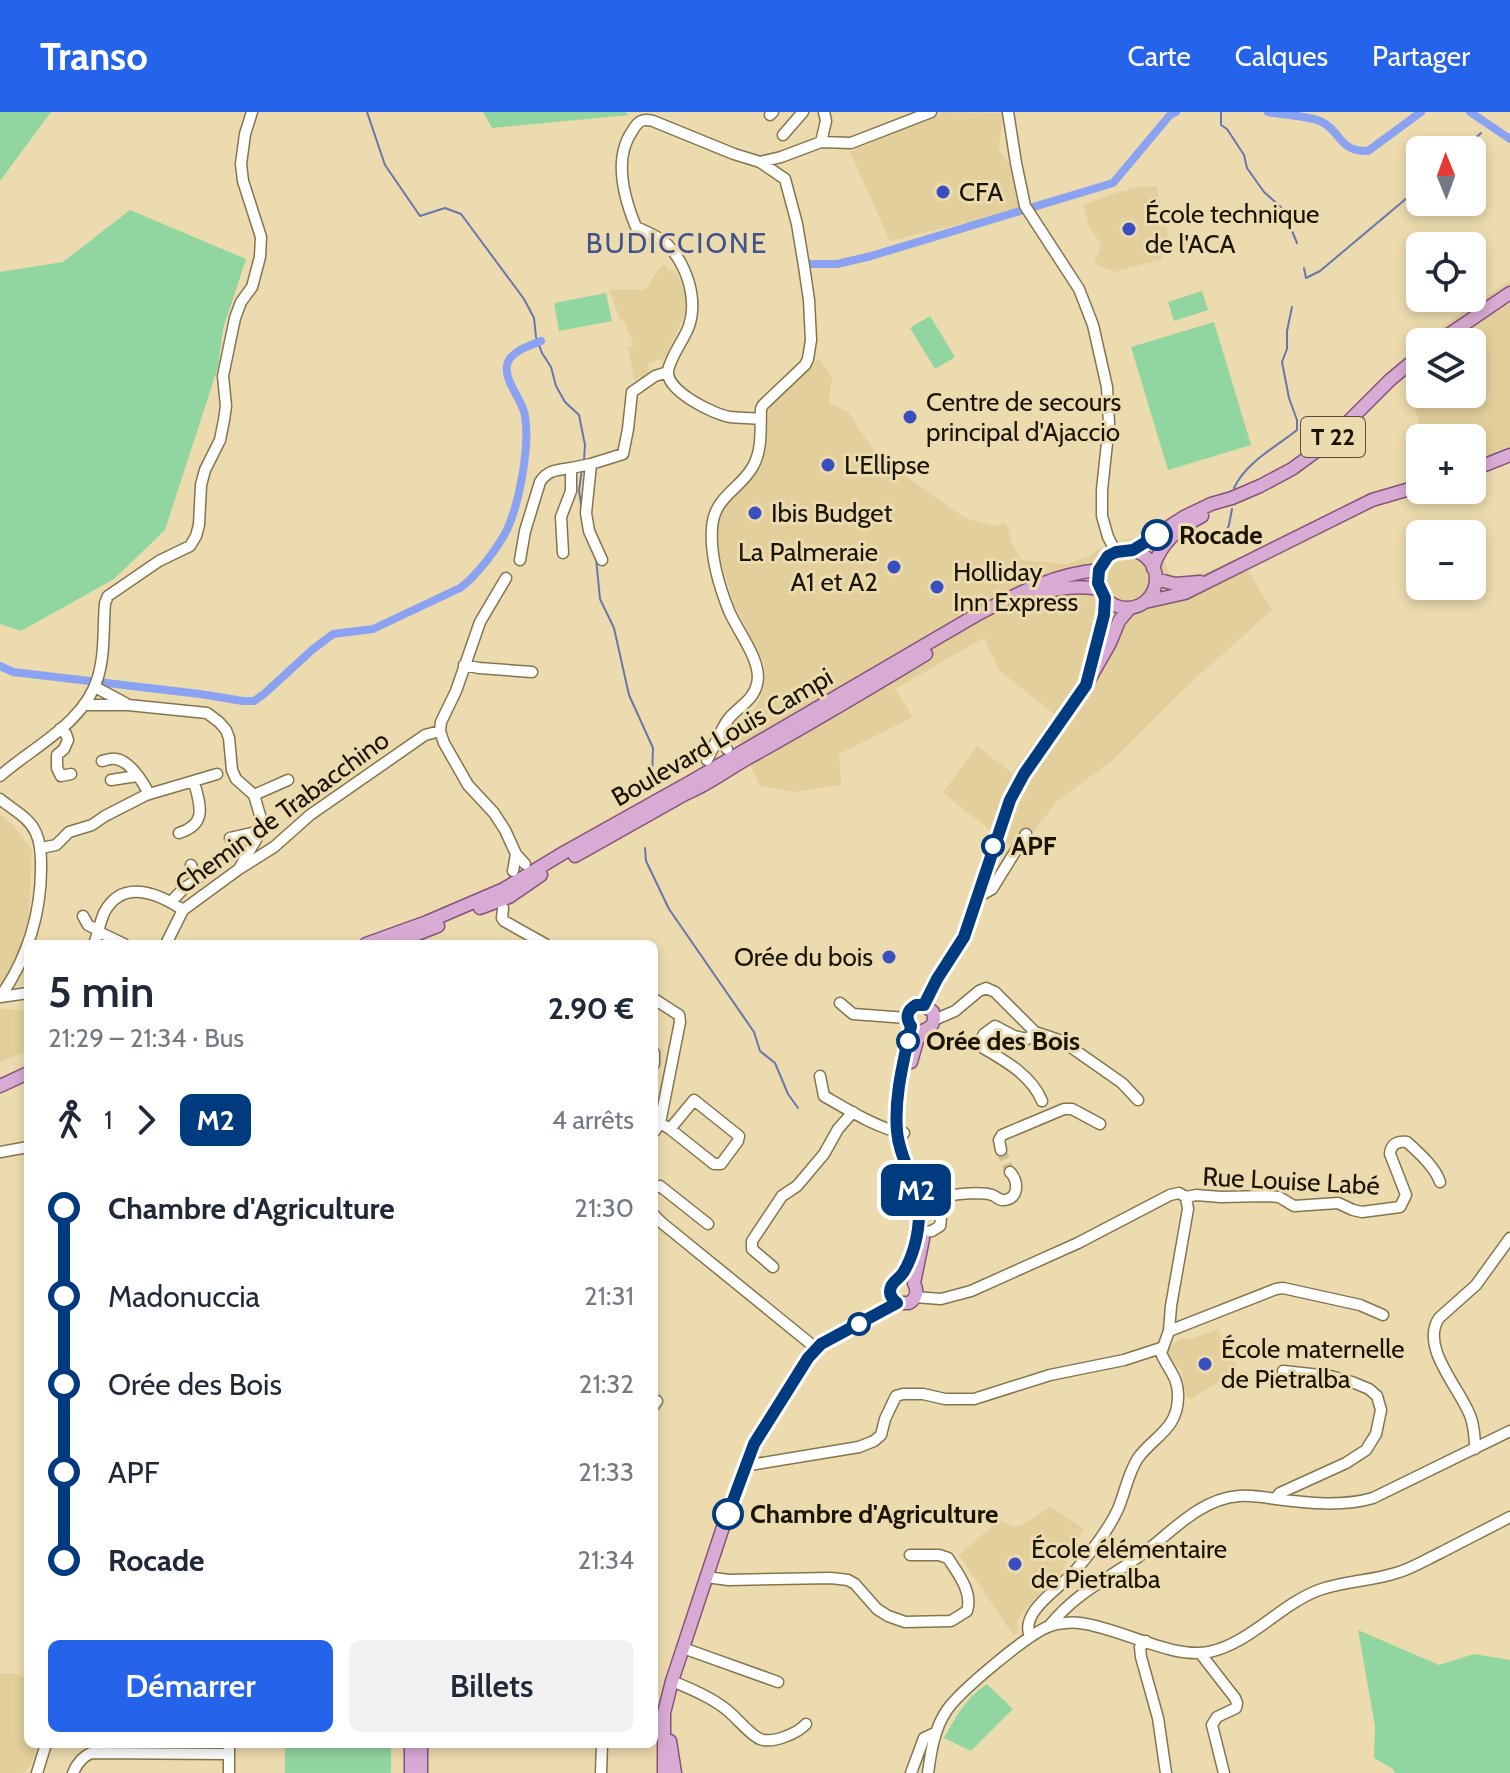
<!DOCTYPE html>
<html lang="fr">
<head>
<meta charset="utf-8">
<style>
	body { margin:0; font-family:Cabin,sans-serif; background:#f2f2f3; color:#1f2937; height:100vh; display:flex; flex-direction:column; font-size:30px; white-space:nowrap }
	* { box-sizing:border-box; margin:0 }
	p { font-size:26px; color:#747a83 }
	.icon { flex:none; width:44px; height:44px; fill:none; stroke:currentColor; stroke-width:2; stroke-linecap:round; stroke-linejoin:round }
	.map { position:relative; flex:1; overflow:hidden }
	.sheet { position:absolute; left:24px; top:828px; width:634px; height:808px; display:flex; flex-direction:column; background:#fff; border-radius:12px; box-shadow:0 4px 12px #0003 }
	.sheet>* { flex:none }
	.badge { padding:0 16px; border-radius:12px; font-size:28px; line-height:52px }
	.needle { width:52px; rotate:359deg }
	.tools { position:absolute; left:1406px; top:24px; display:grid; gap:16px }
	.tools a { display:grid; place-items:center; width:80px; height:80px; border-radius:12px; background:#fff; box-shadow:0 4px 12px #0003; font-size:40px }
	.map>.badge { position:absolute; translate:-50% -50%; box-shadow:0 0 0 4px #fff }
	.legs { display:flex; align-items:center; gap:12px; height:88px; padding:0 24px; font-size:26px }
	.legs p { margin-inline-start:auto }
	.headline { display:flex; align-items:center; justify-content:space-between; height:136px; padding:0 24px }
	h1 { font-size:44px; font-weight:600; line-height:60px }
	.cta { display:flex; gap:16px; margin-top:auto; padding:16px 24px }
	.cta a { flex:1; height:92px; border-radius:12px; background:#2563eb; color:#fff; font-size:32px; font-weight:600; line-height:92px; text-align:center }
	.cta a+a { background:#f2f2f3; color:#1f2937 }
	ul { padding:0 24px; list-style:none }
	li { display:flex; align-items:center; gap:28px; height:88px; font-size:30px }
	li i { display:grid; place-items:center; width:12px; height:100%; margin:0 10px; background:currentColor }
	li i::after { content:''; width:20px; height:20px; margin:-10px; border:6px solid; border-radius:50%; background:#fff }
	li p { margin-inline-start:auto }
	li:first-child i { background:linear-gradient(#0000 50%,currentColor 0) }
	li:last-child i { background:linear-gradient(currentColor 50%,#0000 0) }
	header { display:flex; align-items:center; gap:48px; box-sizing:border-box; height:112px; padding:0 40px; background:#2563eb; color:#fff }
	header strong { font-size:38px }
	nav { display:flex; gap:44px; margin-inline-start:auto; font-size:28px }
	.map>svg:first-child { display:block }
</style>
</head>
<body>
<header>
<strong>Transo</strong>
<nav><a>Carte</a><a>Calques</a><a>Partager</a></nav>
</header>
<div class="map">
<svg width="1510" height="1661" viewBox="0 0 1510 1661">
	<rect width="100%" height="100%" fill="#ecdbae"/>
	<path fill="#e2cf9b" d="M943 0 1003 1 999 37 1016 64 1022 95 1011 100 890 129 850 40Z
		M1156 74 1168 120 1162 147 1114 160 1094 151 1101 135 1100 130 1089 115 1083 93 1115 81 1138 75Z
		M666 153 668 159 675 157 685 182V203L663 249 659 247 648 253 649 262 641 267 640 265 634 267 628 235 634 233 623 207 621 209 609 178H645L661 154Z
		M1510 168V336L1472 350V326H1423L1402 251 1420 233V282H1472V230H1423L1429 224Z
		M819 246 832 265 829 291 848 300 878 345 965 406 993 414 1004 411 1008 415 1011 429 1021 448 1066 452 1090 444 1097 437 1137 424 1164 450 1170 463 1180 465 1207 460 1240 445 1272 498 1186 575 1113 648 1057 689 1018 740 943 681 977 634 1012 661 1054 602 1000 559 984 526 895 577 913 605 839 642 841 673 794 680 760 674 735 620 758 592 765 569 764 550 735 494 717 437 716 409 726 390 749 369 762 345 770 291Z
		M0 702 13 713 32 738 28 819 17 848 0 879Z
		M0 897 28 899V938L0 950Z
		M1218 1217 1238 1258 1190 1287 1186 1283 1181 1258 1169 1246 1167 1239 1170 1234 1180 1227 1194 1226Z
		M1050 1395 1084 1417 1060 1462 1026 1497 1017 1509 1019 1521 1013 1523 959 1443 999 1408 1015 1415 1022 1413Z
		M0 1562H16L28 1567V1632H37L35 1643 30 1654 23 1661H0Z"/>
	<path fill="#91d6a0" d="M0 0H51L0 69Z
		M483 0H626L629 3 492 16Z
		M130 98 246 147 223 217 218 255 165 418 114 467 21 519 0 512V160L63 150Z
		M1202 179 1208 198 1174 209 1168 190Z
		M606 181 612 209 559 219 554 191Z
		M930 204 955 245 935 257 910 216Z
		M1214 210 1251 333 1168 358 1131 235Z
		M1358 1518 1439 1553 1474 1542 1510 1548V1661H1395L1393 1657 1374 1646 1375 1614Z
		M987 1572 1013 1597 971 1639 944 1626C956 1604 966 1586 987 1572Z
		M285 1632H391V1661H285Z"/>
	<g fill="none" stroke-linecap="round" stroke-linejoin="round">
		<path stroke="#6877aa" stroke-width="2" d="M367 0 385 53 420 104 445 96 461 102 524 187 534 206 536 225 542 241 551 255 556 274 565 290 579 303 585 333 584 347
			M1221 0V13L1227 17 1244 43 1247 56 1264 80 1283 97 1297 131
			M1462 38 1481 21
			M1304 156 1306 166 1320 159 1420 75
			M1234 376C1245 351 1276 335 1297 318V308L1289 286 1282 250 1287 237V219L1292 195
			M582 398 579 379 582 357
			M1224 424 1229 413 1232 397
			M596 446 600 487 614 516 629 583 653 636 652 663
			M645 736 646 749 669 797 754 920 760 939 775 951 788 982 798 996"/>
		<path stroke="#8aa2f1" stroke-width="8" d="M1268 0C1284 3 1304 3 1320 9 1341 18 1338 40 1368 39L1421 0
			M1470 0 1510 27
			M810 152H837L871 144 1113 71 1170 3 1176 0
			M0 554 13 560 200 582 243 589H254L264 582 312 538 333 522 373 517 460 476C476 465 502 431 509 413 520 386 530 333 525 304 523 288 504 270 507 253 510 239 530 234 541 229"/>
		<path stroke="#ccbd94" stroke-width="10" stroke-dasharray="10 5" stroke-linecap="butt" d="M1001 1038 1010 1060"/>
		<defs>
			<path id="minor" d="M1008 0 1016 51 1025 94 1079 177 1093 213 1107 275 1109 312 1102 378V404L1108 425 1116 440
				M770 3 773 0
				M783 23 803 0
				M821 30 826 9 824 0
				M760 50 781 45 821 30 851 31 931 0
				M563 441 561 405 571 379V356L591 352
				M520 448 525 419 540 370C547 358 558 358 571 356
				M602 448 589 419 586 401 591 352 623 342 628 317 632 280 655 264 668 260
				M506 466 480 510 456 579 441 610 440 619 444 631 468 673 494 701 505 718 516 742 525 752
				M464 553 479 556 532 560
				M95 575 125 591
				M84 593H128L207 601 219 610 226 618 229 626 232 658 236 667 254 683 262 710 261 719 240 755
				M60 617 66 622 68 628 64 637 57 643V656L61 664 71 662
				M718 627 727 637
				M707 648C715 634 720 617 730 605 740 594 754 587 757 572 763 550 738 520 729 499 719 474 710 443 712 416 714 385 738 379 752 356 763 338 760 317 761 297L763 293 805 253 808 247 811 228 809 188 804 154 797 112 785 67 760 50 734 42 653 9C643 6 638 9 633 18 613 45 624 86 636 115 647 120 660 125 668 133 687 154 698 187 689 214 684 228 670 245 668 259 666 279 713 302 730 305 740 306 750 306 761 307
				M102 649C106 648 111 646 116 647 130 649 143 670 149 682
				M0 664C34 634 85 611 98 565 105 542 103 515 105 491L108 484 159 449 190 434 196 424 199 413 201 373 205 358 220 328 224 308 226 294 223 264 235 206 241 190 252 175 260 145 261 125 243 69 241 52 245 22 252 0
				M111 668 137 664
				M254 683 288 668
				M0 687C13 698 29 705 36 721 40 730 41 741 41 751 42 799 28 846 0 885
				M179 721C208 712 200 693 194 670
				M230 726 261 719
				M41 736 56 733 69 720 92 713 105 704 146 683 217 662
				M513 759 516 742
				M978 785 992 777 1026 722
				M171 790 184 776 197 768 191 753
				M503 796 502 806 504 809 545 832
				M83 804 88 813 100 819
				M99 820 124 832
				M94 832C98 822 100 810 104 801 122 766 158 781 183 798
				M166 832 183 798 239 757 274 735 310 703 425 623 440 619
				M0 885 28 881
				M654 887 679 903 680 910 660 1011 654 1020
				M840 891 853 902 907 906
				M934 908 955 899 979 879 986 876 995 880 1035 920 1062 929 1122 971 1138 988
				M1035 920 1027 927 1014 924 995 914 984 922 978 933C1002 947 1031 962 1042 989
				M953 930 978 933
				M654 941V952
				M820 964 824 984C845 996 880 1018 904 1021
				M660 1011 670 1017 714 1052H721L738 1029 739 1024 694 988 670 1017
				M1001 1038 999 1028 1002 1023 1064 997H1072L1100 1012
				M0 1040 28 1035
				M654 1076 660 1074 708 1112
				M1186 1085 1196 1083 1221 1085 1268 1084 1279 1085 1294 1094 1338 1091 1353 1098 1362 1100 1400 1095 1406 1083 1390 1042C1391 1032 1397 1029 1407 1030 1419 1041 1435 1055 1440 1070
				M654 1103 662 1111 817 1237
				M925 1120 932 1119 940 1114C942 1106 939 1091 948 1085 955 1081 984 1080 992 1083 996 1084 998 1088 1003 1088 1019 1088 1019 1069 1010 1060
				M773 1155 752 1137V1129L782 1084 797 1074 824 1042 838 1017 853 1000
				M915 1185 941 1187 971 1179 1078 1131 1170 1083 1179 1081 1186 1085 1188 1097 1171 1194 1169 1219 1161 1241C1168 1258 1179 1265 1178 1286 1177 1318 1154 1324 1138 1346 1128 1361 1125 1381 1118 1397 1108 1419 1091 1440 1076 1458 1061 1476 1019 1499 1030 1525
				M1169 1219 1276 1177 1283 1176 1360 1193 1383 1203
				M654 1293 657 1289
				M1475 1337C1475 1327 1474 1316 1471 1306 1462 1278 1419 1236 1439 1206L1476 1173 1510 1126
				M744 1354 859 1335 874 1329 881 1323 885 1307 896 1284 903 1282H923L945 1287H974L1050 1263 1124 1248 1161 1236
				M1275 1387 1280 1381 1346 1351 1366 1338 1376 1322 1381 1298 1377 1284 1369 1277 1352 1270 1330 1264 1283 1259
				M706 1465 729 1468 831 1466 848 1468 855 1472 877 1497 888 1504 905 1510 951 1509 967 1499C973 1480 958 1462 948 1446L939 1443H910
				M1050 1513C1078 1479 1107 1468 1141 1443 1171 1421 1199 1387 1239 1384 1252 1383 1263 1385 1276 1387 1306 1391 1343 1395 1373 1386L1510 1319
				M1146 1529 1140 1535 1141 1545 1158 1606 1166 1661
				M683 1536 778 1570
				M1200 1541 1235 1586 1237 1591 1236 1596 1217 1605 1212 1613 1224 1661
				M672 1569C691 1577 711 1585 727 1598 737 1606 750 1623 760 1627 773 1632 798 1621 806 1612
				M37 1661 46 1632
				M73 1661C77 1651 82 1645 91 1641L229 1642
				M229 1661V1632
				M601 1661 602 1632
				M911 1661 924 1626 935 1621
				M928 1661C931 1639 934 1617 947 1598 960 1579 1029 1521 1050 1514 1058 1511 1071 1510 1080 1511 1121 1516 1170 1547 1209 1540 1249 1532 1281 1492 1319 1478 1344 1469 1371 1469 1396 1461 1411 1457 1425 1448 1440 1441 1463 1429 1487 1417 1510 1405"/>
			<path id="major" d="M1438 230 1510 181
				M1472 358 1510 343
				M1133 438 1184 405 1211 392 1232 386 1260 374 1292 357 1325 333 1390 268 1420 243
				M1098 467a29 29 0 1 1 58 0a29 29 0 1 1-58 0Z
				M1153 456C1161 430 1179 416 1202 404
				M1156 467 1175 472 1200 470
				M1019 490C1043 478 1073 472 1099 477
				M1145 490 1185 481 1372 388 1420 374
				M1090 557 1104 503 1105 486
				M575 744 685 682C708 673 728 657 750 645 809 612 868 577 926 542
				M480 796 509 785 541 763
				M366 832 427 810 504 777 565 740 692 669 978 502C1017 482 1054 462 1099 458
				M392 832 438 814
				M924 893 937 867 964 825 1010 688 1024 662 1086 573 1110 531 1119 509 1130 496
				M922 919C932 916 936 910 933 900L924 893
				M911 950 917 929 922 919
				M0 974 28 961
				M897 1191C892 1186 888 1182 891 1175 893 1169 899 1167 903 1161 912 1144 919 1121 919 1102 920 1073 899 1048 897 1019 894 984 904 948 911 914L908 910V902L916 893H924
				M897 1191H909C917 1186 918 1179 914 1171L923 1127
				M670 1629 675 1661
				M411 1632V1661
				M421 1661V1632
				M664 1661V1601L672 1569 727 1403 754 1332 808 1246 821 1232 897 1191"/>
		</defs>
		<use href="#minor" stroke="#85754c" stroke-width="13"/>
		<use href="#major" stroke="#855279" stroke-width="15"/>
		<use href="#minor" stroke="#fff" stroke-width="10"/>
		<use href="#major" stroke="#d8abd4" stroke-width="12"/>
	</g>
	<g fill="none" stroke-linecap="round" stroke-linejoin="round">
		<defs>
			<path id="line-1" d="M728 1402 754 1332 808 1246 821 1232 897 1191C892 1187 888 1182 891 1175 893 1169 899 1167 903 1161 913 1145 919 1122 919 1102 920 1073 899 1048 897 1019 894 984 904 948 911 914 905 906 907 898 916 893H924L937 867 964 825 1010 688 1024 662 1086 573 1104 503 1105 486 1098 471 1099 458 1108 444 1116 440 1133 438 1157 423"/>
		</defs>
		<use href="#line-1" stroke="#fff" stroke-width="18"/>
		<use href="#line-1" stroke="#003b80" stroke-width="12"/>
	</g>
	<g fill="#394ec0" stroke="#ecdbae" stroke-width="3">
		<circle cx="943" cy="80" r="8"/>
		<circle cx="1129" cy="117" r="8"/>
		<circle cx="910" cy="305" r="8"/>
		<circle cx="828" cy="353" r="8"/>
		<circle cx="755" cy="401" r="8"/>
		<circle cx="894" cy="455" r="8"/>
		<circle cx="937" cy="475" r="8"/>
		<circle cx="889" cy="845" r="8"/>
		<circle cx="1205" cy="1252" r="8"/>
		<circle cx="1015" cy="1452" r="8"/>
	</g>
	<g fill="#fff" stroke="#003b80" stroke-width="4">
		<circle cx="1157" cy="423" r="14"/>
		<circle cx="993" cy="734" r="10"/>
		<circle cx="908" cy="929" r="10"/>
		<circle cx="859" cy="1212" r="10"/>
		<circle cx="728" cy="1402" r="14"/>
	</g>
	<g text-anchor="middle" stroke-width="6" stroke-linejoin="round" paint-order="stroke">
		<rect fill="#ecdbae" stroke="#595037" stroke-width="2" x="1301" y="305" width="64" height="40" rx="6"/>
		<g font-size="24" font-weight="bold" fill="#1a1404">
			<text x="1333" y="333">T 22</text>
		</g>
		<g font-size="26" fill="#1a1404" stroke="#ecdbae" text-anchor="start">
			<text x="959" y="89">CFA</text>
			<text x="1145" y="111">École technique<tspan x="1145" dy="30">de l'ACA</tspan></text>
			<text x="926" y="299">Centre de secours<tspan x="926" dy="30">principal d'Ajaccio</tspan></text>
			<text x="844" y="362">L'Ellipse</text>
			<text x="771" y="410">Ibis Budget</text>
			<text x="878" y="449" text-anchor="end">La Palmeraie<tspan x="878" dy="30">A1 et A2</tspan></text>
			<text x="953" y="469">Holliday<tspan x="953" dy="30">Inn Express</tspan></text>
			<text x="873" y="854" text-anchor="end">Orée du bois</text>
			<text x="1221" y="1246">École maternelle<tspan x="1221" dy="30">de Pietralba</tspan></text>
			<text x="1031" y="1446">École élémentaire<tspan x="1031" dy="30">de Pietralba</tspan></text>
		</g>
		<g font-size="26" font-weight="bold" fill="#1a1404" stroke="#ecdbae" text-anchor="start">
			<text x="1179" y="432">Rocade</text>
			<text x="1011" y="743">APF</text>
			<text x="926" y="938">Orée des Bois</text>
			<text x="750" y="1411">Chambre d'Agriculture</text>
		</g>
		<g font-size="26" fill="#1a1404" stroke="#ecdbae">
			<text transform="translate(722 625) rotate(-30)" y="9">Boulevard Louis Campi</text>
			<text transform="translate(282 700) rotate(-36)" y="9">Chemin de Trabacchino</text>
			<text transform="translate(1291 1069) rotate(3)" y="9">Rue Louise Labé</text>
		</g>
		<g font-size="28" letter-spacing="2" fill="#40518c" stroke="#ecdbae">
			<text x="677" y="141">BUDICCIONE</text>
		</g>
	</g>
</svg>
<div class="tools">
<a><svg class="needle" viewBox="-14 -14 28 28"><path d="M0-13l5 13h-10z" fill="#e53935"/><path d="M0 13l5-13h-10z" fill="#747a83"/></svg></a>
<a><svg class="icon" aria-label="locate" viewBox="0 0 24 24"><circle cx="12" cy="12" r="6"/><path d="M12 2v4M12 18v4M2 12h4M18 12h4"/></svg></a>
<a><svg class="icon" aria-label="layers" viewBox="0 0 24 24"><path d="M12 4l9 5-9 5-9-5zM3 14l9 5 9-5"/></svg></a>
<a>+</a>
<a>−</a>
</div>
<b class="badge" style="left:916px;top:1078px;background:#003b80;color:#fff">M2</b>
<section class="sheet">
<div class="headline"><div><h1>5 min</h1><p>21:29 – 21:34 · Bus</p></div><b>2.90 €</b></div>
<div class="legs"><svg class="icon" aria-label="walk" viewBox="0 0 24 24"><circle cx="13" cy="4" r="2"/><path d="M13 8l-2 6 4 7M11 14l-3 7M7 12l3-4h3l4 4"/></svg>1<svg class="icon" aria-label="forward" viewBox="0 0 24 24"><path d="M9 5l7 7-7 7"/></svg><b class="badge" style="background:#003b80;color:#fff">M2</b><p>4 arrêts</p></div>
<ul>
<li><i style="color:#003b80"></i><b>Chambre d'Agriculture</b><p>21:30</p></li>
<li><i style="color:#003b80"></i><span>Madonuccia</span><p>21:31</p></li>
<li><i style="color:#003b80"></i><span>Orée des Bois</span><p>21:32</p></li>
<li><i style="color:#003b80"></i><span>APF</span><p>21:33</p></li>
<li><i style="color:#003b80"></i><b>Rocade</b><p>21:34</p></li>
</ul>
<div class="cta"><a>Démarrer</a><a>Billets</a></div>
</section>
</div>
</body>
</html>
